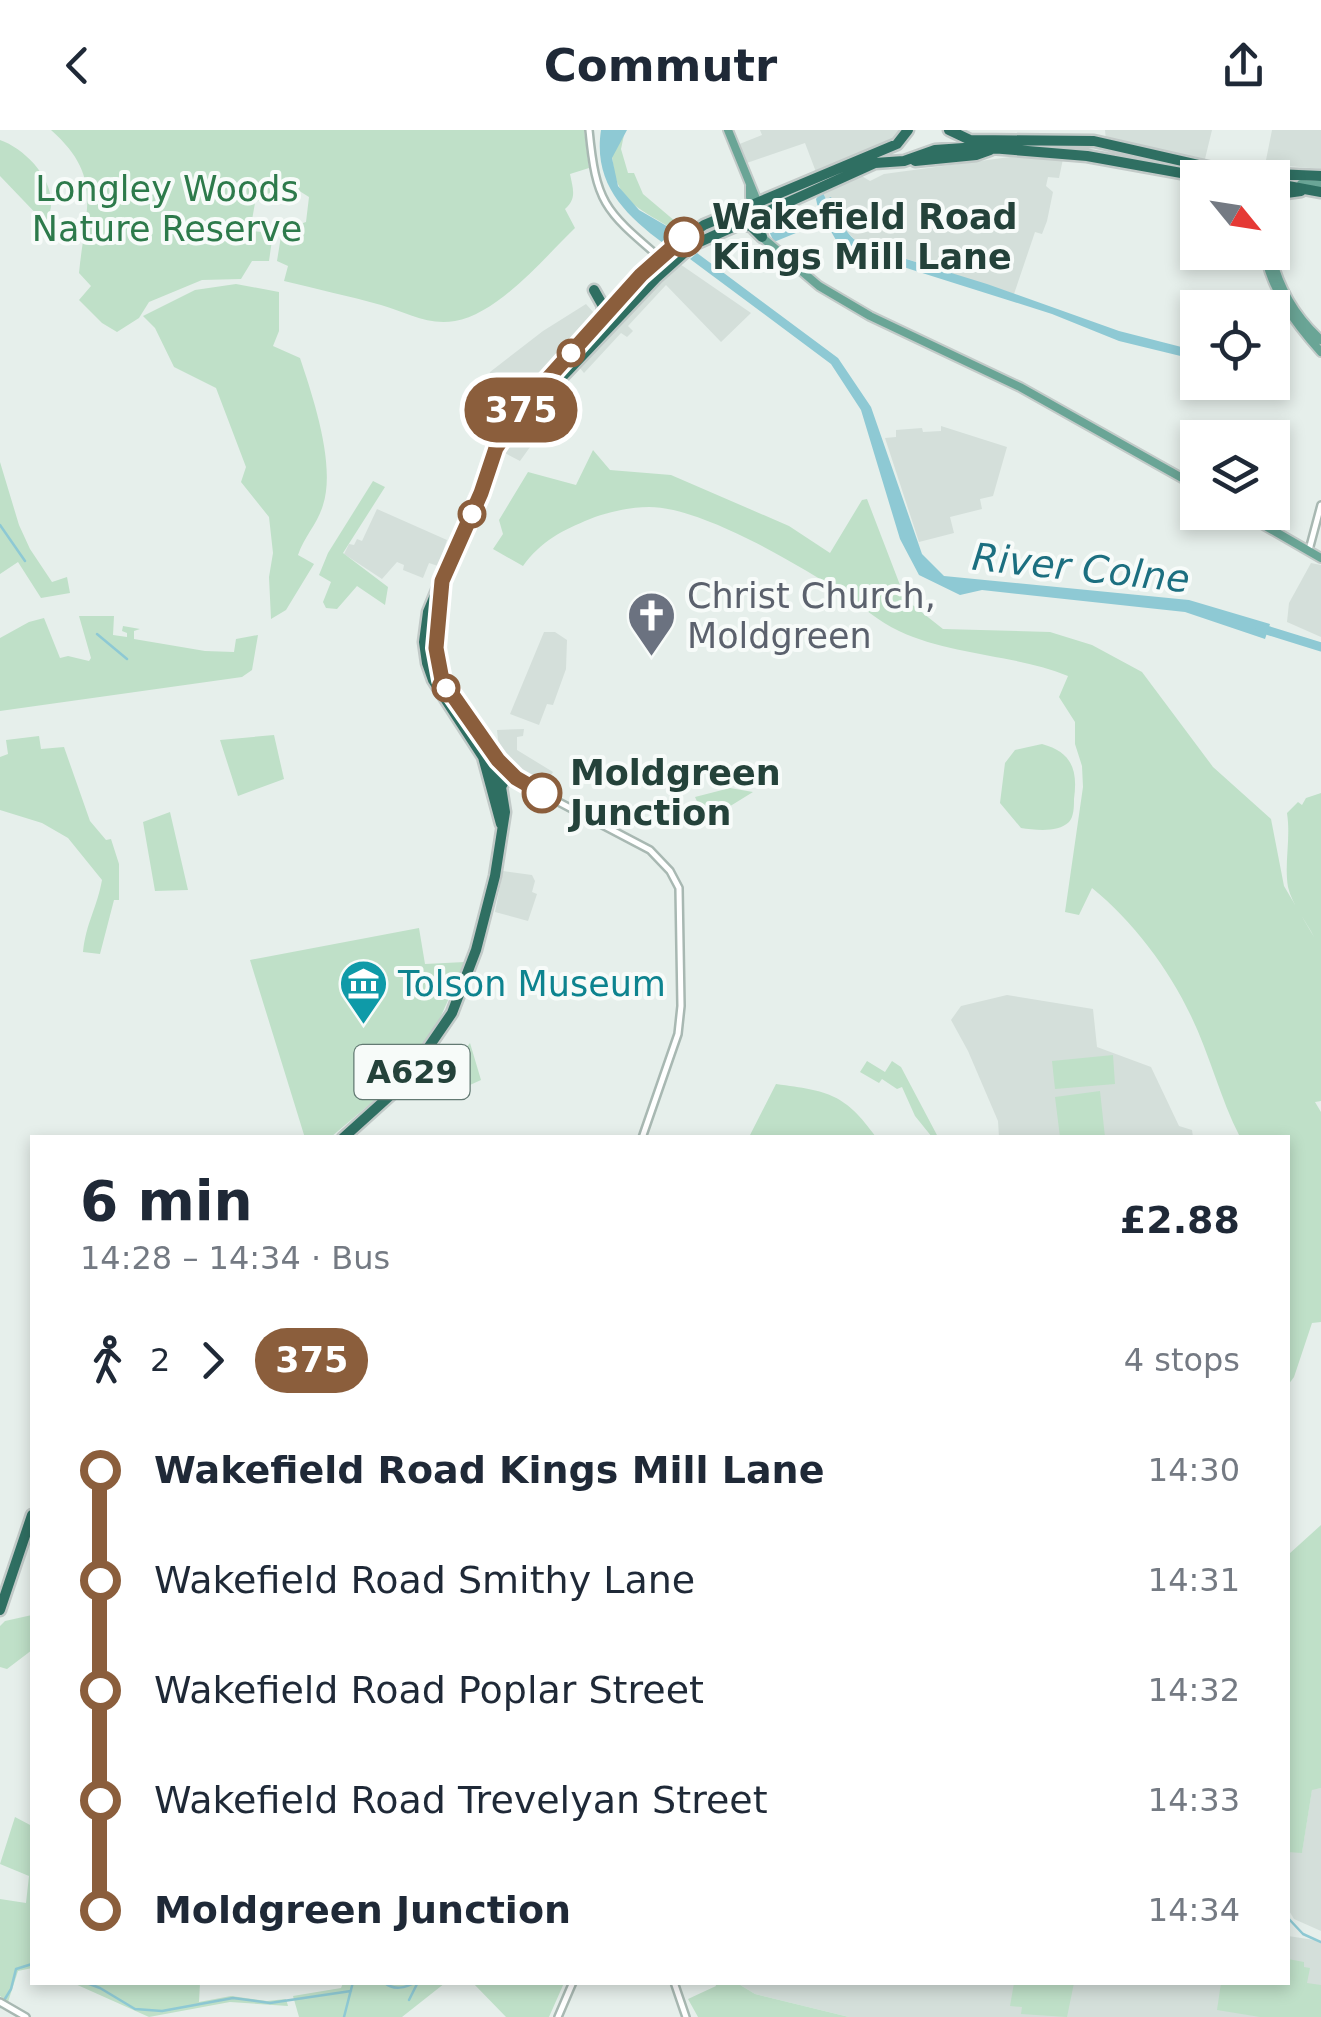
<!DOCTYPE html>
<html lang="en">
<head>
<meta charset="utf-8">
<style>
	body { margin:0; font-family:"DejaVu Sans",sans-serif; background:#f6f6f7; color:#1f2937; height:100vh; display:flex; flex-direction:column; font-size:38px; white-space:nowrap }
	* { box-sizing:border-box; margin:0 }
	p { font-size:32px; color:#747a83 }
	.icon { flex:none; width:55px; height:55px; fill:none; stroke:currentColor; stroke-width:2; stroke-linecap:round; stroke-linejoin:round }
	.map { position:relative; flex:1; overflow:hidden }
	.sheet { position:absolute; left:30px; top:1005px; width:1260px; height:850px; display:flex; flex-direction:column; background:#fff; border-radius:0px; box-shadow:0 5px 15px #0003 }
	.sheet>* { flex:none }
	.badge { padding:0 20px; border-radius:32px; font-size:35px; line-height:65px }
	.needle { width:65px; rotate:120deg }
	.tools { position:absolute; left:1180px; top:30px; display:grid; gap:20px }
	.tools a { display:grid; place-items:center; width:110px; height:110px; border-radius:0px; background:#fff; box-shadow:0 5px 15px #0003; font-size:50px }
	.map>.badge { position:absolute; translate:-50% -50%; box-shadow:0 0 0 5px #fff }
	.legs { display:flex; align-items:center; gap:15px; height:110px; padding:0 50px; font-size:32px }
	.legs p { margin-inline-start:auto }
	.overview { display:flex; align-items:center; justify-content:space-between; height:170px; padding:0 50px }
	h1 { font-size:55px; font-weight:800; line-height:75px }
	ul { padding:0 50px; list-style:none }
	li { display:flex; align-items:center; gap:35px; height:110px; font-size:38px }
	li i { display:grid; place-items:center; width:15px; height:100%; margin:0 12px; background:currentColor }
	li i::after { content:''; width:25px; height:25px; margin:-12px; border:8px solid; border-radius:50%; background:#fff }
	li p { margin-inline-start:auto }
	li:first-child i { background:linear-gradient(#0000 50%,currentColor 0) }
	li:last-child i { background:linear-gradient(currentColor 50%,#0000 0) }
	header { display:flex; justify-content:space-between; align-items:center; height:130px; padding:0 50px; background:#fff; font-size:45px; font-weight:800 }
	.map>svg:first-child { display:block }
</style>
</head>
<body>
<header><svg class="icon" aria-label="back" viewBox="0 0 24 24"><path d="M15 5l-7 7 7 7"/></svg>Commutr<svg class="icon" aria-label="share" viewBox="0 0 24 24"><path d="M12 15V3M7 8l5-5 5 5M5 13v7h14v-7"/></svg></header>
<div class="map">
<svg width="1321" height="1887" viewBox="0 0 1321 1887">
	<rect width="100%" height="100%" fill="#e6efeb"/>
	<path fill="#d4dfda" d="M760 0H900L898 6 816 42 805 13 744 34 737 15 762 5Z
		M1105 0H1212L1204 33 1106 11Z
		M1272 0H1321V39L1268 34 1266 30Z
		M1017 26 1063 29 1059 48 1048 47 1046 56 1053 62 1047 91 1042 104 1035 102 1014 164 858 113 839 93 830 68 826 69 822 61 860 45 870 51 884 44Z
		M677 132 751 183 721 212 666 155 628 196 633 201 627 207 621 203 584 243 565 220 547 237 566 263 545 289 548 292 520 331 503 322 538 276 524 260 488 255 490 242 543 201 586 174 609 200Z
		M941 296 1007 317 993 366 980 369 982 379 950 387 954 403 919 412 885 308 896 307V300L922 298 923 302 941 301Z
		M377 379 447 410 438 436 429 433 423 448 403 440 404 435 397 432 382 449 344 424 349 414 354 415 357 409 362 411Z
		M1311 433 1321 435V507L1287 492 1289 473Z
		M544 502H555L567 510 566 539 553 575 547 574 539 595 510 584Z
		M524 599 523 606 517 607V620L553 642 544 657 508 635 499 619 497 600Z
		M503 741 532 745 535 751 532 762 537 764 528 791 495 782Z
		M1007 865 1093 879 1097 917 1151 937 1179 996 1192 1000 1193 1007H999L998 991 968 921 951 890 961 876Z
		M1321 1658V1801L1294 1789 1288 1779V1722H1302L1312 1659Z
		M1288 1806 1321 1811V1887H849L755 1864 737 1853 1288 1852Z"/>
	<path fill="#bfe0c8" d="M51 0H584L589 38 570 44C573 59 577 69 565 79L575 98C545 127 498 184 455 191 428 196 406 182 381 175 349 166 316 159 284 151L288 136 277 131 282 100 306 92 309 67 285 52 255 73 250 101 273 103 269 131H252L241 149 202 150 149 172 139 188 117 202 102 193 79 170 91 156 79 143C85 79 104 47 51 0Z
		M624 5 621 19 628 43H634L643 64 682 97 677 102C651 84 621 76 614 42 614 40 612 28 612 26 614 21 621 11 624 5Z
		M0 10C29 20 66 61 45 93L0 46Z
		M236 154 279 162V201L273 216 300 228C313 267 336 335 323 375 318 393 304 407 298 425L314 434 286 480 271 489 269 447 273 423 269 387 241 352 246 337 216 258 174 237 155 198 143 186 195 160Z
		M593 320 610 340 671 345 789 396 830 423 862 370 867 369 900 455V465L943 499 1050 502 1092 515 1142 542 1213 637 1271 689 1284 756 1314 807C1307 792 1292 775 1288 757 1284 733 1291 709 1287 683L1298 672 1302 675 1306 668 1321 663V971L1315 972 1321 982V1192L1312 1193 1294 1247 1288 1255V1008L1240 1007C1220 968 1210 925 1191 886 1169 839 1132 790 1092 758L1079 785 1065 782 1083 657 1082 636 1075 614V592L1059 567 1068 546C1014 524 952 526 899 501 879 492 861 475 842 463 797 434 702 377 649 377 630 377 608 382 590 389 563 400 541 411 523 436L493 419 503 404 499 390 528 342 576 355Z
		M0 332 19 395 30 419 52 452 67 447 70 463 41 468 18 432 0 444Z
		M373 351 385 357 343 423 388 457 385 475 357 456 337 479 326 478 323 472 331 452 319 445 328 423Z
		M79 486H114L113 505 127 507V503L122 501 123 496 140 499 134 501V509L205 521 234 522 236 509 258 505 252 540 242 547 0 581V508L29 492 44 488 60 528 68 526 89 531 91 528Z
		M274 605 284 649 238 666 220 610Z
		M39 606 41 619 64 617 90 691 106 710 111 709 119 734V770H114L100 824 83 822C86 793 97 778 102 750L68 708 42 693 0 680V627L8 624 6 610Z
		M1042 614C1072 622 1078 640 1074 669 1074 676 1074 687 1069 692 1058 703 1035 700 1021 698L1000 673 1005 633 1015 620Z
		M730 658 753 662 706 691 695 667Z
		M170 682 188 760 155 761 143 692Z
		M419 798 425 834 465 832 437 895 390 957 331 1007 305 1008 250 830Z
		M470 913 481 950 439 969H425Z
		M1113 925 1115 954 1055 959 1052 931Z
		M867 931 885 942 892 931 901 937 938 1007H932L915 986 902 957 897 959 882 949 879 953 860 942Z
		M776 954C829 961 845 964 876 1007H749Z
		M1100 961 1105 1007H1060L1055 967Z
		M1321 1395V1658L1312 1660 1302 1723 1288 1722 1289 1424Z
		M32 1485V1520L7 1539 0 1537V1496L5 1491Z
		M15 1687 32 1696V1838L18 1841 8 1872 0 1866V1769L26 1773 29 1746 0 1734Z
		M1288 1829 1304 1832V1837L1310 1838 1307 1853 1321 1855V1887H1260L1217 1880 1221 1853 1288 1852Z
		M73 1853H200L199 1872 231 1866 267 1871 286 1869 288 1876 230 1872 149 1887Z
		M343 1853V1852L445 1853 402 1887H299L293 1866 341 1858Z
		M473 1853H564L549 1887H506Z
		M715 1853H737L755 1864 849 1887H698L688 1869 716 1856Z
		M1014 1853H1074L1067 1887 1021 1884 1022 1877 1010 1876Z"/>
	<path fill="#8ec9d4" d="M601 0H627L612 28 618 56 639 80 677 102 663 113C624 84 593 53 601 0Z
		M822 61 826 69 831 67C840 89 843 104 864 116L987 154 1119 201 1197 221V230L1119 211 1052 184 840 117 825 91 774 112 768 99 818 78 816 69Z
		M697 123 838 228 871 277 922 424 944 446 1189 470 1270 494 1265 509 1185 482 982 460 960 465 919 445 900 409 861 280 831 234 690 129Z"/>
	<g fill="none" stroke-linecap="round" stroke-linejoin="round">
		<path stroke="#8ec9d4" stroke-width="2.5" d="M0 395 25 431
			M97 504 127 529
			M1288 1788 1303 1804 1321 1812
			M84 1852 100 1858 135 1879 162 1881 233 1868 270 1873 351 1861
			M384 1852C393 1861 406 1858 416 1852
			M409 1870 417 1854
			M0 1877 11 1859 16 1839 32 1834
			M344 1887 353 1852"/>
		<path stroke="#8ec9d4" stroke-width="9" d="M1260 498 1321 517"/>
		<defs>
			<path id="minor" d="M589 0C596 72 604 80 658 126
				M1309 420 1321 375
				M494 625 514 646
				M496 639 650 720 670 741 679 758 681 876 678 904 642 1008
				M674 1852 686 1887
				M0 1872 26 1887
				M558 1887 573 1852"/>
			<path id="major" d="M728 0 759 76
				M1301 54 1321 55
				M750 56V67L764 109 819 156 870 186 1020 257 1198 357
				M1264 122C1273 163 1294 192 1321 222
				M1270 122C1279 158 1294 185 1321 210
				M1241 382 1321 428"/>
			<path id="highway" d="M949 0 970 10 1094 11 1230 42 1321 46
				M915 31 976 25 990 20
				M1272 53 1321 62
				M1272 65 1301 61
				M738 94 751 96 762 107
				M594 160 603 176 602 187
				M524 287 656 148 693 115 875 33 904 31 935 20 978 17 1087 26 1209 48
				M501 657 505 650 516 648
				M501 694 483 627 433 550 427 533 424 512 428 482 496 318 526 273 641 145 669 119 704 95 897 14 908 0
				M343 1008 404 953 452 883 476 820 495 746 505 682 501 657 487 616 452 568 439 540 436 510 442 452
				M0 1480 32 1385"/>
		</defs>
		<use href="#minor" stroke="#a8b8b2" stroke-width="10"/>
		<use href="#major" stroke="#c2cac8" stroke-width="12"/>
		<use href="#highway" stroke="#c2cac8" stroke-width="15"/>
		<use href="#minor" stroke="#fff" stroke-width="5"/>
		<use href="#major" stroke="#6aa596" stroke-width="8"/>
		<use href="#highway" stroke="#2f6f62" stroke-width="10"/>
	</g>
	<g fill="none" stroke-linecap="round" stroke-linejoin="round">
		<defs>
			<path id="line-1" d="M542 663 516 648 498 630 442 550 436 518 442 451 481 363 496 318 526 273 641 145 684 107"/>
		</defs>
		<use href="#line-1" stroke="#fff" stroke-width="22"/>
		<use href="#line-1" stroke="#8b5e3c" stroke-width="15"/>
	</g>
	<defs>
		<symbol id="church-pin" viewBox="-11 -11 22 30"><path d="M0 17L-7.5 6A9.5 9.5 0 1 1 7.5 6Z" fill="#6b7280" stroke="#f7fbf9"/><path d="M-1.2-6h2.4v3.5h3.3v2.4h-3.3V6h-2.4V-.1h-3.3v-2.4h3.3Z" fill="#fff"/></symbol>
		<symbol id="museum-pin" viewBox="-11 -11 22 30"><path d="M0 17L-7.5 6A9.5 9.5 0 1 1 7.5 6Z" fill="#0f9aa8" stroke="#f7fbf9"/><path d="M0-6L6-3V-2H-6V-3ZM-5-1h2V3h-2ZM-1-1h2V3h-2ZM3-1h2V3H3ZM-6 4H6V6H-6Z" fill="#fff"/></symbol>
	</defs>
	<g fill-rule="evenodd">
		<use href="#church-pin" x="624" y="458" width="55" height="75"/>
		<use href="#museum-pin" x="336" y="826" width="55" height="75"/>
	</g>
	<g fill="#fff" stroke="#8b5e3c" stroke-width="5">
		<circle cx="684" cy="107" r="18"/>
		<circle cx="571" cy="223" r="12"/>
		<circle cx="472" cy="384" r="12"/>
		<circle cx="446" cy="558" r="12"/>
		<circle cx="542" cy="663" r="18"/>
	</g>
	<g text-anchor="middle" stroke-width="8" stroke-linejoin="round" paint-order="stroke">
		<rect fill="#f7fbf9" stroke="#637a73" stroke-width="2.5" x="354.5" y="915" width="115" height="54" rx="8"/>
		<g font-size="32" font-weight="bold" fill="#24423a">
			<text x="412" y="953">A629</text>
		</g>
		<g font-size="35" fill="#2d7a4b" stroke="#f7fbf9">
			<text x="167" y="71">Longley Woods<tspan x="167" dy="40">Nature Reserve</tspan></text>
		</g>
		<g font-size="35" font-weight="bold" fill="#24423a" stroke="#f7fbf9" text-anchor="start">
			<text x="712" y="99">Wakefield Road<tspan x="712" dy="40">Kings Mill Lane</tspan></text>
			<text x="570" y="655">Moldgreen<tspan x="570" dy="40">Junction</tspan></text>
		</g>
		<g font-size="35" fill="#5b616d" stroke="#f7fbf9" text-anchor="start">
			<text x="687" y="478">Christ Church,<tspan x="687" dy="40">Moldgreen</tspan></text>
		</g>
		<g font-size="35" fill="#0d838f" stroke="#f7fbf9" text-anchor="start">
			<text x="398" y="866">Tolson Museum</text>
		</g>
		<g font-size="38" font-style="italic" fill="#1c6f80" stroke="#f7fbf9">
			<text transform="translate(1081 438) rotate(6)" y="13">River Colne</text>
		</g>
	</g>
</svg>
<div class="tools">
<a><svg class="needle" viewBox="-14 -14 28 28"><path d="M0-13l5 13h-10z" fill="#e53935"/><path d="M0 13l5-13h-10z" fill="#747a83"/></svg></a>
<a><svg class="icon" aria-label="locate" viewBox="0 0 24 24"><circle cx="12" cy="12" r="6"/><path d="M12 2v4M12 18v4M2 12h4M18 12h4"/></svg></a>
<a><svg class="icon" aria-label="layers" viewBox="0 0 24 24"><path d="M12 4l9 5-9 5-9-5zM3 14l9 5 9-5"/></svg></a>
</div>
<b class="badge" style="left:521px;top:280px;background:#8b5e3c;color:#fff">375</b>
<section class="sheet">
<div class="overview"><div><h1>6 min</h1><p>14:28 – 14:34 · Bus</p></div><b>£2.88</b></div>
<div class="legs"><svg class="icon" aria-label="walk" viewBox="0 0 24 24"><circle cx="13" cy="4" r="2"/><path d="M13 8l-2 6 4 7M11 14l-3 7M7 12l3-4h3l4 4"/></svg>2<svg class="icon" aria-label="forward" viewBox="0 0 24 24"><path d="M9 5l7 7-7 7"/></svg><b class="badge" style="background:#8b5e3c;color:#fff">375</b><p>4 stops</p></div>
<ul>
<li><i style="color:#8b5e3c"></i><b>Wakefield Road Kings Mill Lane</b><p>14:30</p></li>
<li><i style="color:#8b5e3c"></i><span>Wakefield Road Smithy Lane</span><p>14:31</p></li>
<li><i style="color:#8b5e3c"></i><span>Wakefield Road Poplar Street</span><p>14:32</p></li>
<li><i style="color:#8b5e3c"></i><span>Wakefield Road Trevelyan Street</span><p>14:33</p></li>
<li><i style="color:#8b5e3c"></i><b>Moldgreen Junction</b><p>14:34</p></li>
</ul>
</section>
</div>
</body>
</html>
